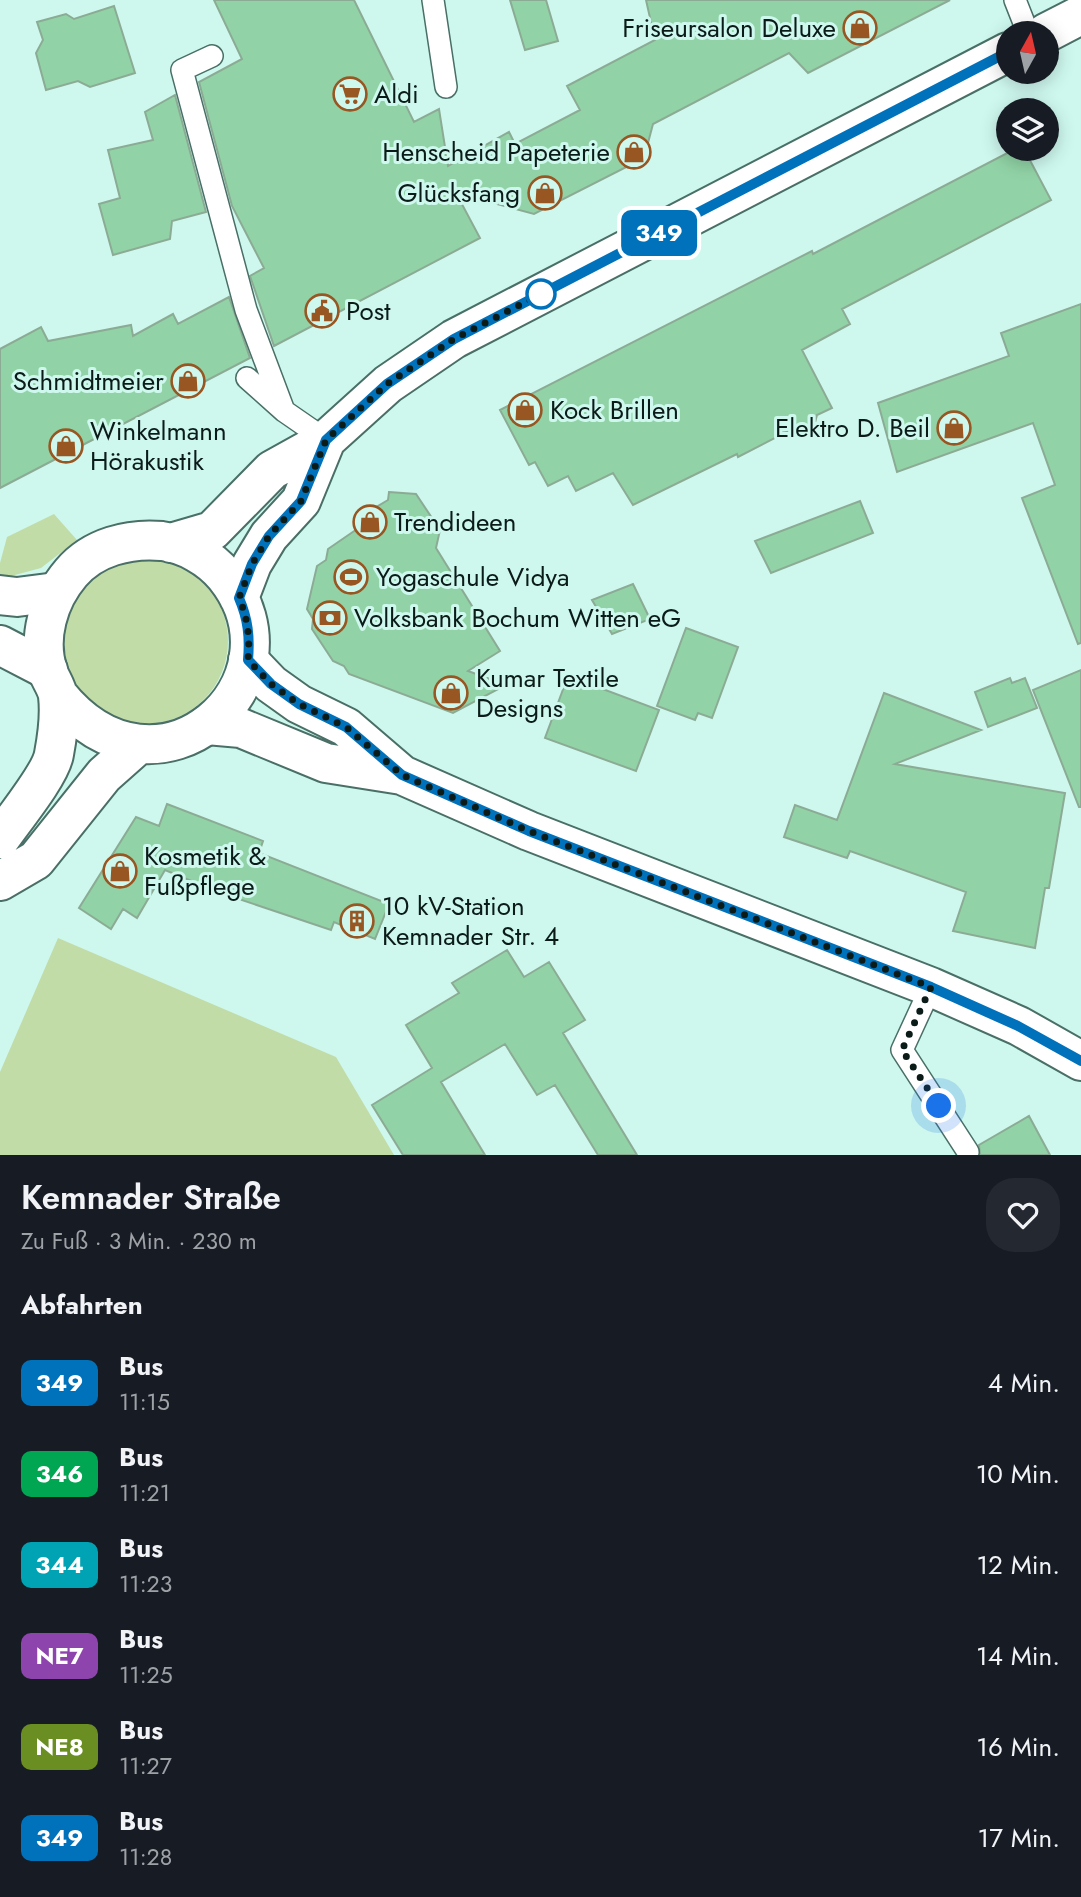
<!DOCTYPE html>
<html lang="de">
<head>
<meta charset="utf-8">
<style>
	body { margin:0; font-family:Jost,sans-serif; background:#242831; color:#f1f3f6; height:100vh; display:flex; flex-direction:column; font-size:26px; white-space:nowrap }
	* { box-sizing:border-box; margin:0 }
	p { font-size:23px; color:#9ea1a6 }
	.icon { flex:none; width:38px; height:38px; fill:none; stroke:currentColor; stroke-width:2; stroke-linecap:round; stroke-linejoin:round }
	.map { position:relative; height:1155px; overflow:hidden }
	.sheet { display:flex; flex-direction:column; background:#171b24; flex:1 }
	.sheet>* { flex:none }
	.badge { padding:0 14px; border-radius:10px; font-size:24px; line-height:46px }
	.needle { width:46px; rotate:8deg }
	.tools { position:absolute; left:996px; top:21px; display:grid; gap:14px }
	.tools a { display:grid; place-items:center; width:63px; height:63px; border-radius:50%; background:#171b24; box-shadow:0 4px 18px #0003; font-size:35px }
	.you { position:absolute; width:35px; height:35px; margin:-18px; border:5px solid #fff; border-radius:50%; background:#1a73e8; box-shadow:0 0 0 10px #1a73e833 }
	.map>.badge { position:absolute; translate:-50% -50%; box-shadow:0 0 0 4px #fff }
	h2 { padding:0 21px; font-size:26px; line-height:63px }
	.round { display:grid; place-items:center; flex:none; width:74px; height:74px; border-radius:28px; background:#242831 }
	.overview { display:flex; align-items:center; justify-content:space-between; height:119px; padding:0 21px }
	h1 { font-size:33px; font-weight:600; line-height:52px }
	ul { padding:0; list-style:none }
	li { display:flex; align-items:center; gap:21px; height:91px; padding:0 21px }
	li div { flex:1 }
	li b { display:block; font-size:26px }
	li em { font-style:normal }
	li .badge { min-width:77px; font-weight:700; text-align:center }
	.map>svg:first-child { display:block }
</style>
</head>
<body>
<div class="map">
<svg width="1081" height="1155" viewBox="0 0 1081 1155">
	<rect width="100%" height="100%" fill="#cef8ee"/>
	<path fill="#c2dca8" d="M54 514 77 540 41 568 0 579V563L7 537Z
		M62 641a83 83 0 1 1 166 0a83 83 0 1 1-166 0Z
		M58 938 336 1057 394 1155H0V1072Z"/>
	<path fill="#91d3a6" stroke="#8cab95" stroke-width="2" d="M214 0H354L414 122 439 109 448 166 509 132 515 144 580 110 567 86 655 40 646 0H950L808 73 789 53 653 124 644 158 534 214 456 193 480 238 274 346 250 276 264 268 232 206 199 82 242 59Z
		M510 0H546L558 41 525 50Z
		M114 6 135 73 90 87 78 81 46 90 36 53 43 40 37 22 66 14 74 19Z
		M175 95 206 212 172 221 170 239 113 255 99 204 120 198 108 150 153 140 145 112Z
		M1015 149H1024L1051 200 842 309 850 324 802 350 832 408 817 415 812 434 792 429 738 457 737 454 633 505 613 473 576 491 568 476 548 486 535 462 529 465 500 410 812 251 813 254Z
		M229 297 250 358 0 488V349L41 327 48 341 131 325 133 336 173 314 178 324Z
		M1081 304V643L1078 644 1022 498 1055 485 1033 423 897 472 878 403 1009 356 1001 333Z
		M389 492 416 494 440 530 436 548 500 651 468 671 506 685 453 713 349 674 344 666 333 661 312 629 313 619 307 609 317 566 326 560 328 549 360 527 361 516 388 500Z
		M860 501 873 533 771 573 755 541Z
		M633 584 650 619 612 634 592 600Z
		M686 628 738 647 712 718 698 713 695 720 657 706Z
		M1081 670V807H1079L1033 690Z
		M568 676 659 710 636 771 545 738Z
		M1010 678 1012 683 1025 678 1037 708 988 727 975 692Z
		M884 693 981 730 895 764 1065 793 1049 888H1045L1035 948 953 931 966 892 850 851 847 858 784 837 795 805 837 820Z
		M167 804 263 841 259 853 389 904 375 939 334 922 331 930 218 892 165 870 137 918 123 909 111 929 79 908 136 817 159 826Z
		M507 950 524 977 549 962 585 1020 563 1033 637 1155H598L555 1085 537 1095 505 1044 441 1082 485 1155H403L372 1105 432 1068 406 1025 459 993 452 983Z
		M1029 1116 1050 1155H980L979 1145Z"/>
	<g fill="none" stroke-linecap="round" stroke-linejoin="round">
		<defs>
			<path id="service" d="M433 0 446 87
				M1015 0 1028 33
				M212 56 182 70 246 310 284 411
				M247 378 284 411 326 440
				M931 987 902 1050 968 1152"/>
			<path id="tertiary" d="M0 595 17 597 56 592
				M0 645 48 670
				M248 660 271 684 299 704 346 727 402 775
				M207 725 241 728 326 763 402 775 529 831 931 987 1019 1026 1081 1061"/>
			<path id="secondary" d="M1046 33 1081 15
				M171 543 212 531 272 470 326 440 388 384 454 339 1008 52
				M239 598 252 564 269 536 301 501 326 440
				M0 839C13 820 51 774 54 754 57 738 60 713 58 696 57 688 51 680 48 672 37 638 48 600 71 573 93 547 129 538 162 541 186 544 210 558 225 576 310 682 158 819 58 695
				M0 881 36 860 104 775 139 744"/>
		</defs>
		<use href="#service" stroke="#496f67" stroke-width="24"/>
		<use href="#tertiary" stroke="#496f67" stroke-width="42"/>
		<use href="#secondary" stroke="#496f67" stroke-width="42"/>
		<use href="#service" stroke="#fff" stroke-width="21"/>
		<use href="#tertiary" stroke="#fff" stroke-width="38"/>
		<use href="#secondary" stroke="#fff" stroke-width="38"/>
	</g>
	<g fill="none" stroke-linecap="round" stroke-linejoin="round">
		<defs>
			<path id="line" d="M1008 52 454 339 387 384 326 440 301 501 269 536 252 564 239 598C248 619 250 637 248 660L271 684 299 704 346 727 402 775 529 831 931 987 1018 1026 1081 1061"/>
		</defs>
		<use href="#line" stroke="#fff" stroke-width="16"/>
		<use href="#line" stroke="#0072bc" stroke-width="10"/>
		<path stroke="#0b1b18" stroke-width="7" stroke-dasharray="0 12.6" d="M541 294 454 339 387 384 326 440 301 501 269 536 252 564 239 598C248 619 250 637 248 660L271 684 299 704 346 727 402 775 529 831 931 987 902 1050 939 1106"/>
	</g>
	<defs>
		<symbol id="shop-ring" viewBox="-11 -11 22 22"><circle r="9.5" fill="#cef8ee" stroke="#975622" stroke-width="1.5"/><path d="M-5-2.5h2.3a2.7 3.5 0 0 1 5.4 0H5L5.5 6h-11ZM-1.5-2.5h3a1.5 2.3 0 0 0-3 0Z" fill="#975622"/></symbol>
		<symbol id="supermarket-ring" viewBox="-11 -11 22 22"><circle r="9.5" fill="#cef8ee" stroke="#975622" stroke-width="1.5"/><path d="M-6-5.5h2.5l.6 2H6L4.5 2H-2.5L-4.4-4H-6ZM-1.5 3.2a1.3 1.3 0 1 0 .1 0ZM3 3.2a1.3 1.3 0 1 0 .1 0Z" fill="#975622"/></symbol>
		<symbol id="civic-ring" viewBox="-11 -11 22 22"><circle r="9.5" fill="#cef8ee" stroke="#975622" stroke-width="1.5"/><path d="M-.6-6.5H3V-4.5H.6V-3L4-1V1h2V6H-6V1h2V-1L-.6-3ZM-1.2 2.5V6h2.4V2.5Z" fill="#975622"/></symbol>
		<symbol id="stadium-ring" viewBox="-11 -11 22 22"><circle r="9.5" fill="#cef8ee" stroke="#975622" stroke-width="1.5"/><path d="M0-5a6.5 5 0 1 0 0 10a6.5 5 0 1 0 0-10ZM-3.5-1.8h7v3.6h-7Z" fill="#975622"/></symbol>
		<symbol id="bank-ring" viewBox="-11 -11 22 22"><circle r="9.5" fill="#cef8ee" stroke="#975622" stroke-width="1.5"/><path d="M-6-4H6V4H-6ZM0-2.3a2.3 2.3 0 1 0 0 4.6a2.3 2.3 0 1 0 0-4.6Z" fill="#975622"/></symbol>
		<symbol id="building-ring" viewBox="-11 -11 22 22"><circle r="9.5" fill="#cef8ee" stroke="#975622" stroke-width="1.5"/><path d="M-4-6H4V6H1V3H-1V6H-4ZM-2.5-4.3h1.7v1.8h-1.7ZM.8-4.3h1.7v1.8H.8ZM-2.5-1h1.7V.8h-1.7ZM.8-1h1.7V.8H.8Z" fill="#975622"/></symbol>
	</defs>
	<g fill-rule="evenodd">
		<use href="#shop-ring" x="841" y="9" width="38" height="38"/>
		<use href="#supermarket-ring" x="331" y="75" width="38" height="38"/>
		<use href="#shop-ring" x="615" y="133" width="38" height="38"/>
		<use href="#shop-ring" x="526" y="174" width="38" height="38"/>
		<use href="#civic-ring" x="303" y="292" width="38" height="38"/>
		<use href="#shop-ring" x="169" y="362" width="38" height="38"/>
		<use href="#shop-ring" x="506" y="391" width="38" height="38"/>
		<use href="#shop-ring" x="935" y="409" width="38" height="38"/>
		<use href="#shop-ring" x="47" y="427" width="38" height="38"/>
		<use href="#shop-ring" x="351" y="503" width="38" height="38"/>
		<use href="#stadium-ring" x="332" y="558" width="38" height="38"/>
		<use href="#bank-ring" x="311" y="599" width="38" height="38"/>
		<use href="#shop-ring" x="432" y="674" width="38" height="38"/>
		<use href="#shop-ring" x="101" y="852" width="38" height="38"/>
		<use href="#building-ring" x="338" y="902" width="38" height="38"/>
	</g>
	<circle fill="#fff" stroke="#0072bc" stroke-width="3.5" cx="541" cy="294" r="14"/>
	<g text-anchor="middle" stroke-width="6" stroke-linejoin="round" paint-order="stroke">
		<g font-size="26" fill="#0b1b18" stroke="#cef8ee" text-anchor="start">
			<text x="836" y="37" text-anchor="end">Friseursalon Deluxe</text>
			<text x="374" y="103">Aldi</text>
			<text x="610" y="161" text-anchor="end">Henscheid Papeterie</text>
			<text x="520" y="202" text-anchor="end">Glücksfang</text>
			<text x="346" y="320">Post</text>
			<text x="164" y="390" text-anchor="end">Schmidtmeier</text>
			<text x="550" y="419">Kock Brillen</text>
			<text x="930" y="437" text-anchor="end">Elektro D. Beil</text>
			<text x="90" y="440">Winkelmann<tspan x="90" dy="30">Hörakustik</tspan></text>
			<text x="394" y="531">Trendideen</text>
			<text x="376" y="586">Yogaschule Vidya</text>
			<text x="354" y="627">Volksbank Bochum Witten eG</text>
			<text x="476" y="687">Kumar Textile<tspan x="476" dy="30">Designs</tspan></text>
			<text x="144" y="865">Kosmetik &amp;<tspan x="144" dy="30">Fußpflege</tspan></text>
			<text x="382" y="915">10 kV-Station<tspan x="382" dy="30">Kemnader Str. 4</tspan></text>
		</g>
	</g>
</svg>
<div class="tools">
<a><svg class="needle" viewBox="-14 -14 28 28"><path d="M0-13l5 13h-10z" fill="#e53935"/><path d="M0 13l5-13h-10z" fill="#9ea1a6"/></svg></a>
<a><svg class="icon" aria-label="layers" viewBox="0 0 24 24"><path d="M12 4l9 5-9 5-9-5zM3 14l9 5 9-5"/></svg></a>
</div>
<div class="you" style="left:939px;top:1106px"></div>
<b class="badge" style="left:659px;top:233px;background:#0072bc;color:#fff">349</b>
</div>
<section class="sheet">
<div class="overview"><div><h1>Kemnader Straße</h1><p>Zu Fuß · 3 Min. · 230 m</p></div><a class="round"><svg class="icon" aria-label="heart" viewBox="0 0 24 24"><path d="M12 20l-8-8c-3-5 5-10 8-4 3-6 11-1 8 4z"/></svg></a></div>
<h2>Abfahrten</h2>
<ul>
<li><span class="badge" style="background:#0072bc;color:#fff">349</span><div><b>Bus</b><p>11:15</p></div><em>4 Min.</em></li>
<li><span class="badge" style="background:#00a651;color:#fff">346</span><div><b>Bus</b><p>11:21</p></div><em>10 Min.</em></li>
<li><span class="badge" style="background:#00a3b4;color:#fff">344</span><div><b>Bus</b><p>11:23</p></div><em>12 Min.</em></li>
<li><span class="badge" style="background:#8e44ad;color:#fff">NE7</span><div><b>Bus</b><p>11:25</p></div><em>14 Min.</em></li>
<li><span class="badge" style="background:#6b8e23;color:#fff">NE8</span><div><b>Bus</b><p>11:27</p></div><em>16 Min.</em></li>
<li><span class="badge" style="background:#0072bc;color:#fff">349</span><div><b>Bus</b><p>11:28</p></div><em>17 Min.</em></li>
</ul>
</section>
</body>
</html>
